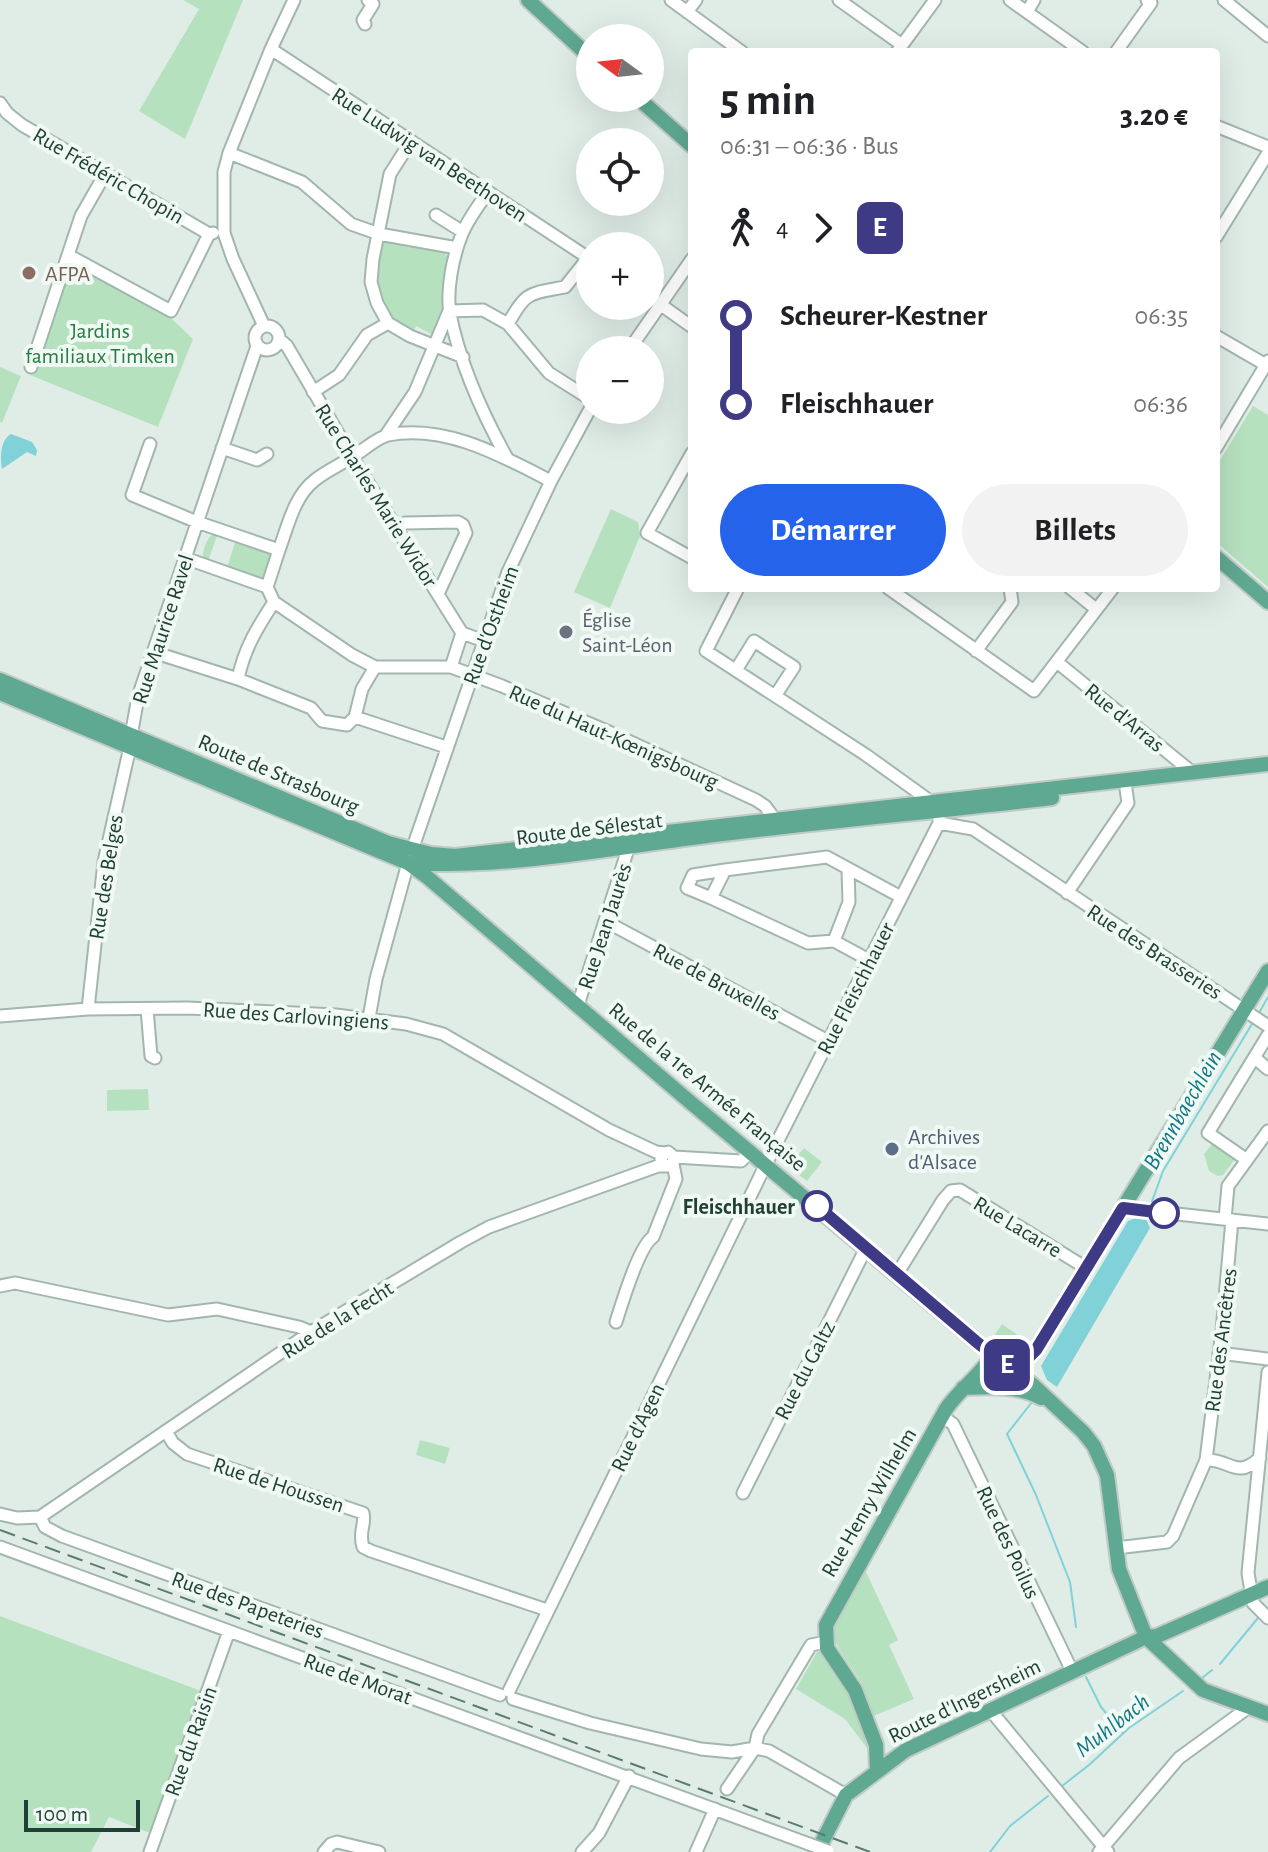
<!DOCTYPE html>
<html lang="fr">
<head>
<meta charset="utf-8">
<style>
	body { margin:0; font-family:"Alegreya Sans",sans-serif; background:#f2f2f2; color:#202124; height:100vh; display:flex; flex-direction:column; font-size:30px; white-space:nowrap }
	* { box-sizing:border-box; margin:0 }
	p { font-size:26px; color:#757577 }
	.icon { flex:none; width:44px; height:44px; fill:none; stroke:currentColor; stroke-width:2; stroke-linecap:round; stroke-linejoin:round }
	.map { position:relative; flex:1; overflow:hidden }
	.sheet { position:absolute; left:688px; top:48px; width:532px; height:544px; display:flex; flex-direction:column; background:#fff; border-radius:8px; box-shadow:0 8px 32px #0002 }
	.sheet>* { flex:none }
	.badge { padding:0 16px; border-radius:12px; font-size:28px; line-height:52px }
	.needle { width:52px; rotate:285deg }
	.tools { position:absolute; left:576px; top:24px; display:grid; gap:16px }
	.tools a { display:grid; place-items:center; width:88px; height:88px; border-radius:50%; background:#fff; box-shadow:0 8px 32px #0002; font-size:40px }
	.scale { position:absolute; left:24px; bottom:20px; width:116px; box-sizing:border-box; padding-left:8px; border:4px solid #1f4035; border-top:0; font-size:22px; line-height:28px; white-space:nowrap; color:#1f4035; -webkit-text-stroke:6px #f1f9f5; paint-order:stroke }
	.map>.badge { position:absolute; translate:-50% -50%; box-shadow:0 0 0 4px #fff }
	.legs { display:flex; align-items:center; gap:12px; height:88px; padding:0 32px; font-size:26px }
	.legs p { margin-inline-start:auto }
	.headline { display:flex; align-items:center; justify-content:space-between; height:136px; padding:0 32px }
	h1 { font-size:44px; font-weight:700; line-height:60px }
	.cta { display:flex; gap:16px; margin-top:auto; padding:16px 32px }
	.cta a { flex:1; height:92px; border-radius:48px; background:#2563eb; color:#fff; font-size:32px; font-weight:700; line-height:92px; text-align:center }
	.cta a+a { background:#f2f2f2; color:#202124 }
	ul { padding:0 32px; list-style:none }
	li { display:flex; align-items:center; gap:28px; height:88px; font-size:30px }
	li i { display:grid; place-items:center; width:12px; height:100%; margin:0 10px; background:currentColor }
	li i::after { content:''; width:20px; height:20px; margin:-10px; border:6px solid; border-radius:50%; background:#fff }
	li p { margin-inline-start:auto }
	li:first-child i { background:linear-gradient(#0000 50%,currentColor 0) }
	li:last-child i { background:linear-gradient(currentColor 50%,#0000 0) }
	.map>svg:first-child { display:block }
</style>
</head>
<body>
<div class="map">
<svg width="1268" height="1852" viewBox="0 0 1268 1852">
	<rect width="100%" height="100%" fill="#e0ede7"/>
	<path fill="#b6e1bf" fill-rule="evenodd" d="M183 0H243L185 139 139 111 199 9Z
		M386 241 445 253 450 260 445 306 433 335 416 326 413 332C373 312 373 282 381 243Z
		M70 261 172 319 193 339 158 427 30 375Z
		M0 367 21 376 2 423 0 422Z
		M1253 406 1268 415V587L1216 542V467Z
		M611 509 638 522 640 536 610 608 574 592Z
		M213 534 270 553 272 557 263 580 258 581 204 561C201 554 206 538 213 534ZM217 536 235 542 227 568 208 561Z
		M148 1089 149 1110 107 1111V1090Z
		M1213 1143 1235 1159 1223 1175 1218 1176 1209 1171 1204 1154Z
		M804 1148 822 1162 807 1181 784 1164 794 1152 798 1155Z
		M1002 1324 1029 1343 1018 1359 1012 1358 991 1340Z
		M420 1440 450 1448 445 1464 416 1455Z
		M865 1570 898 1640 889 1645 914 1699 871 1717C868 1704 866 1691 859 1679 849 1662 835 1649 832 1628Z
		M0 1616 204 1692 150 1833 109 1817 91 1852H0Z
		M823 1651 850 1690 871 1747 867 1748 845 1719 796 1689 817 1652Z"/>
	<path fill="#81d1d9" d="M11 434 32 442 37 450 36 456 27 452 2 469C0 458 0 440 11 434Z
		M1141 1216 1146 1219 1150 1228 1057 1387 1047 1380 1041 1366 1128 1221Z"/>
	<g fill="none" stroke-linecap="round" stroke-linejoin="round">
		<path stroke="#81d1d9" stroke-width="2" d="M1259 1013 1268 997
			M1150 1207 1163 1171 1252 1024
			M1032 1402 1007 1434 1036 1495 1070 1582 1076 1627
			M1220 1664 1258 1618
			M1086 1677 1101 1707 1122 1732
			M1202 1678 1212 1670
			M1062 1786 1089 1765 1129 1728 1183 1691
			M990 1852 1010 1826 1048 1796"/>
		<defs>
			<path id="minor" d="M671 0 742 52
				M839 0 902 45
				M1010 0 1083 52
				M1224 0 1268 36
				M687 12 696 0
				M1027 12 1034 0
				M365 24 363 20 373 4 368 0
				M271 49 590 259
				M897 52 935 0
				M1116 52 1151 3 1147 0
				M0 103 7 113 22 125 209 234 213 233
				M1216 126 1268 147
				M229 153 302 182 351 224 379 234 457 248
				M105 174 81 216 68 255 171 311 209 234
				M488 192C479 205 468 219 462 234 453 256 446 290 450 314 460 364 482 413 507 458
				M436 215 463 232
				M1216 237 1268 153
				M650 297 692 327
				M388 323 410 336 463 357
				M508 324C526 291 529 294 565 287L588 258
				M255 338a12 12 0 1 1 24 0a12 12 0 1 1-24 0Z
				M264 326 233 259 224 233V172L229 153 271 49 294 0
				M1216 336 1266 365
				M279 339 287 346 352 457 462 633 484 641
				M629 350 692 259
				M31 367 68 255
				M313 392 339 375 367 335 388 323 377 303 371 282 373 259 390 174 411 141
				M386 435 415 392 449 311 483 310 508 324 549 373 590 399
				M150 444 132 495 197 522 279 550 267 587 185 558
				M222 448 257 460 267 454
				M1216 448 1268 361
				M692 453 647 533 692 558
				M396 527 405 523 458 522 463 525 466 533 438 594
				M279 550C288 526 294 496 315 480 326 471 340 465 352 457 363 451 376 438 388 435 446 424 502 456 551 481
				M267 587 274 602 352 655 375 667H451L502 686 609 732 756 800 765 806 774 818
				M738 588 706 651 866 755 930 801
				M888 588 1034 691 1113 588
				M1070 588 1096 609
				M976 651 1012 602 1010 588
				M153 652 238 679 311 708 322 721 347 725 355 717 446 747
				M1057 662 1193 773
				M451 667 462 633
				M736 670 754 641 794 667 775 696
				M238 679C244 649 257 628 274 602
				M355 717 362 689 375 667
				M131 736 138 697 257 346
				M939 823 973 829 1268 1026
				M412 850 508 572 551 481 590 409
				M1067 893 1128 803 1126 789
				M711 898 687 888 693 875 725 870
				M605 921 828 1041
				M834 941 849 902 848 869
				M869 960 834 941 808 943 711 898 725 870 827 857 901 897
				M578 1005 629 846
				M88 1009 104 862 130 747
				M147 1009 151 1056 155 1058
				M0 1016 88 1009 188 1008 336 1015 406 1024 443 1034 609 1130 656 1152 665 1153
				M369 1018 376 979 408 863
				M1255 1058 1268 1069
				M674 1157 741 1161 750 1152
				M1247 1160 1208 1133 1268 1035
				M1123 1208 1268 1224
				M1225 1219 1228 1186 1268 1131
				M897 1274 943 1200 951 1191 960 1190 1086 1268
				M0 1286 15 1283 168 1315 217 1309 299 1327 311 1332
				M616 1322C622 1303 639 1246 653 1237L676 1179 673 1164 674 1157 668 1152 663 1154 661 1159 663 1164 668 1166 673 1164
				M1219 1353 1268 1359
				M1268 1372 1248 1573 1253 1603 1268 1618
				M942 1416 953 1424 1072 1671
				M167 1433 173 1443 187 1454 363 1513C366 1526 358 1530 363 1547L371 1551 547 1610
				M1206 1460C1231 1459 1235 1480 1260 1458
				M743 1493 866 1248
				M0 1514 17 1518 40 1517 311 1332 461 1242 489 1227 658 1166H665
				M40 1517 45 1527 62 1536 500 1695
				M0 1547 809 1844
				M1116 1548 1167 1542 1173 1536 1206 1460 1222 1331 1232 1220
				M509 1691 766 1164 939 823V812
				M513 1699 590 1723 701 1749 732 1752 755 1748 769 1751 846 1795
				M991 1711 1108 1852
				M727 1789 755 1748 758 1734 811 1645 826 1642
				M150 1852 229 1631
				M324 1852 331 1844 337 1842 379 1852
				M582 1852 599 1833 629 1776
				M696 1852 715 1809
				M1099 1852 1179 1758 1249 1707"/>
			<path id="major" d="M528 0 590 57
				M638 98 692 146
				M1216 557 1268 602
				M0 680 388 843 431 854 455 856 1268 764
				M0 693 408 863 426 876 690 1102 979 1344 1033 1385 1083 1432 1094 1446 1107 1475 1119 1569 1146 1637 1203 1690 1268 1714
				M409 863C505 869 604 849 700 837 817 822 935 812 1052 798
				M1015 1371 1036 1350 1268 971
				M963 1388C989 1387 1018 1385 1041 1398
				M877 1770 876 1745 855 1690 827 1648 826 1625 946 1409C959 1390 977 1378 990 1359
				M817 1852 846 1795 906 1750 1146 1637 1157 1636 1268 1587"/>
		</defs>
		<use href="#minor" stroke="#a2b6ae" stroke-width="15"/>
		<use href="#major" stroke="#c0cac6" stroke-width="18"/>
		<use href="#minor" stroke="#fff" stroke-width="11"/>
		<use href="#major" stroke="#5fa891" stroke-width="14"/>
		<path stroke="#597c70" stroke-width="2" stroke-dasharray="16 8" stroke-linecap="butt" d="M0 1530 870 1852"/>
		<defs>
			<path id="minor-bridge" d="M809 1844 828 1851"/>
		</defs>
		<use href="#minor-bridge" stroke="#a2b6ae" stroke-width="15" stroke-linecap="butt"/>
		<use href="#minor-bridge" stroke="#fff" stroke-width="11"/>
	</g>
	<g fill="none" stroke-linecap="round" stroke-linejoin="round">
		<defs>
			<path id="line-1" d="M817 1206 979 1344 1015 1371 1036 1350 1123 1208 1164 1213"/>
		</defs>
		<use href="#line-1" stroke="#fff" stroke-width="18"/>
		<use href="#line-1" stroke="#3e3a86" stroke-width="12"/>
	</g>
	<circle fill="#8d6e63" stroke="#f1f9f5" stroke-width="3" cx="29" cy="273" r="8"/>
	<circle fill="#6b7280" stroke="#f1f9f5" stroke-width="3" cx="566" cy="632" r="8"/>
	<circle fill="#5c6f8a" stroke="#f1f9f5" stroke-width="3" cx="892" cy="1149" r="8"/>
	<g fill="#fff" stroke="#3e3a86" stroke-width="4">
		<circle cx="817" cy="1206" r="14"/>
		<circle cx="1164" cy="1213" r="14"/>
	</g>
	<g text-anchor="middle" stroke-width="8" stroke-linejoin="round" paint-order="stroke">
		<g font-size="22" fill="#1f4035" stroke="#f1f9f5">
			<text transform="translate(430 154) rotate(33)" y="8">Rue Ludwig van Beethoven</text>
			<text transform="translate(109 175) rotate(30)" y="8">Rue Frédéric Chopin</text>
			<text transform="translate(377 495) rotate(58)" y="8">Rue Charles Marie Widor</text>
			<text transform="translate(490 625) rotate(-70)" y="8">Rue d'Ostheim</text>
			<text transform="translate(162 629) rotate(-72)" y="8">Rue Maurice Ravel</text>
			<text transform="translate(1125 717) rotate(39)" y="8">Rue d'Arras</text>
			<text transform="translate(614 736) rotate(24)" y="8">Rue du Haut-Kœnigsbourg</text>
			<text transform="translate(279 773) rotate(23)" y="8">Route de Strasbourg</text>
			<text transform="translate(589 828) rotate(-7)" y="8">Route de Sélestat</text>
			<text transform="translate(105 877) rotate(-81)" y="8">Rue des Belges</text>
			<text transform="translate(604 926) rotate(-72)" y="8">Rue Jean Jaurès</text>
			<text transform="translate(1155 951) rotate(33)" y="8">Rue des Brasseries</text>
			<text transform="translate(717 981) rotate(28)" y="8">Rue de Bruxelles</text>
			<text transform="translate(855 988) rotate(-63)" y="8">Rue Fleischhauer</text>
			<text transform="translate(296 1015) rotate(4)" y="8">Rue des Carlovingiens</text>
			<text transform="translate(708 1086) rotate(40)" y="8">Rue de la 1re Armée Française</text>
			<text transform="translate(1018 1226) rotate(31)" y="8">Rue Lacarre</text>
			<text transform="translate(337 1319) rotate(-32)" y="8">Rue de la Fecht</text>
			<text transform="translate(1220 1340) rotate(-83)" y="8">Rue des Ancêtres</text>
			<text transform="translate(804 1370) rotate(-63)" y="8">Rue du Galtz</text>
			<text transform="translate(637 1427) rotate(-64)" y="8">Rue d'Agen</text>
			<text transform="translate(279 1484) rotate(18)" y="8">Rue de Houssen</text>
			<text transform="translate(868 1502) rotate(-60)" y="8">Rue Henry Wilhelm</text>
			<text transform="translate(1009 1542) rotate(65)" y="8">Rue des Poilus</text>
			<text transform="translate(248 1604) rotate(20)" y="8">Rue des Papeteries</text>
			<text transform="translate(358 1678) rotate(20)" y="8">Rue de Morat</text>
			<text transform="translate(964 1700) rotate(-26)" y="8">Route d'Ingersheim</text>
			<text transform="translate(190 1741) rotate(-70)" y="8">Rue du Raisin</text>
		</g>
		<g font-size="22" fill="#785e54" stroke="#f1f9f5" text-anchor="start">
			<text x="45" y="281">AFPA</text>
		</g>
		<g font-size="22" fill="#247c40" stroke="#f1f9f5">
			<text x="100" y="338">Jardins<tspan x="100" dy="25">familiaux Timken</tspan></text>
		</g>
		<g font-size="22" fill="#5b616d" stroke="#f1f9f5" text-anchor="start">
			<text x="582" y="627">Église<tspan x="582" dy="25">Saint-Léon</tspan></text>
		</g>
		<g font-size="22" fill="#4e5e75" stroke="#f1f9f5" text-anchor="start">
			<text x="908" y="1144">Archives<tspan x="908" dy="25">d'Alsace</tspan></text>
		</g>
		<g font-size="22" font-weight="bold" fill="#1f4035" stroke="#f1f9f5" text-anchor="end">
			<text x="795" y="1214">Fleischhauer</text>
		</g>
		<g font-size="24" font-style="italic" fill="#117883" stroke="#f1f9f5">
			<text transform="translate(1182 1110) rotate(-60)" y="8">Brennbaechlein</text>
			<text transform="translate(1112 1725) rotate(-38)" y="8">Muhlbach</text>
		</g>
	</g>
</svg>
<div class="tools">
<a><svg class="needle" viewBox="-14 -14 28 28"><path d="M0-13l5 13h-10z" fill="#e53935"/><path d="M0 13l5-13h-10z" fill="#757577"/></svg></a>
<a><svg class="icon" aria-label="locate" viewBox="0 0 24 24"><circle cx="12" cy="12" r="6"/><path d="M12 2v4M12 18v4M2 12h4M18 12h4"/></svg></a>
<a>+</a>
<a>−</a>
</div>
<div class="scale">100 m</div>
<b class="badge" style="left:1007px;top:1365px;background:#3e3a86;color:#fff">E</b>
<section class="sheet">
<div class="headline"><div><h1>5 min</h1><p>06:31 – 06:36 · Bus</p></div><b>3.20 €</b></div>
<div class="legs"><svg class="icon" aria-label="walk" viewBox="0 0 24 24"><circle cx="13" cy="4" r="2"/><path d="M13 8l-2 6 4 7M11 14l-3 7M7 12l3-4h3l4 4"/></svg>4<svg class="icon" aria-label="forward" viewBox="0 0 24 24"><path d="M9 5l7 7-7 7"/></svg><b class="badge" style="background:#3e3a86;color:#fff">E</b></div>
<ul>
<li><i style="color:#3e3a86"></i><b>Scheurer-Kestner</b><p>06:35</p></li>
<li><i style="color:#3e3a86"></i><b>Fleischhauer</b><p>06:36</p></li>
</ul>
<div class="cta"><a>Démarrer</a><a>Billets</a></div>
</section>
</div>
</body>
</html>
